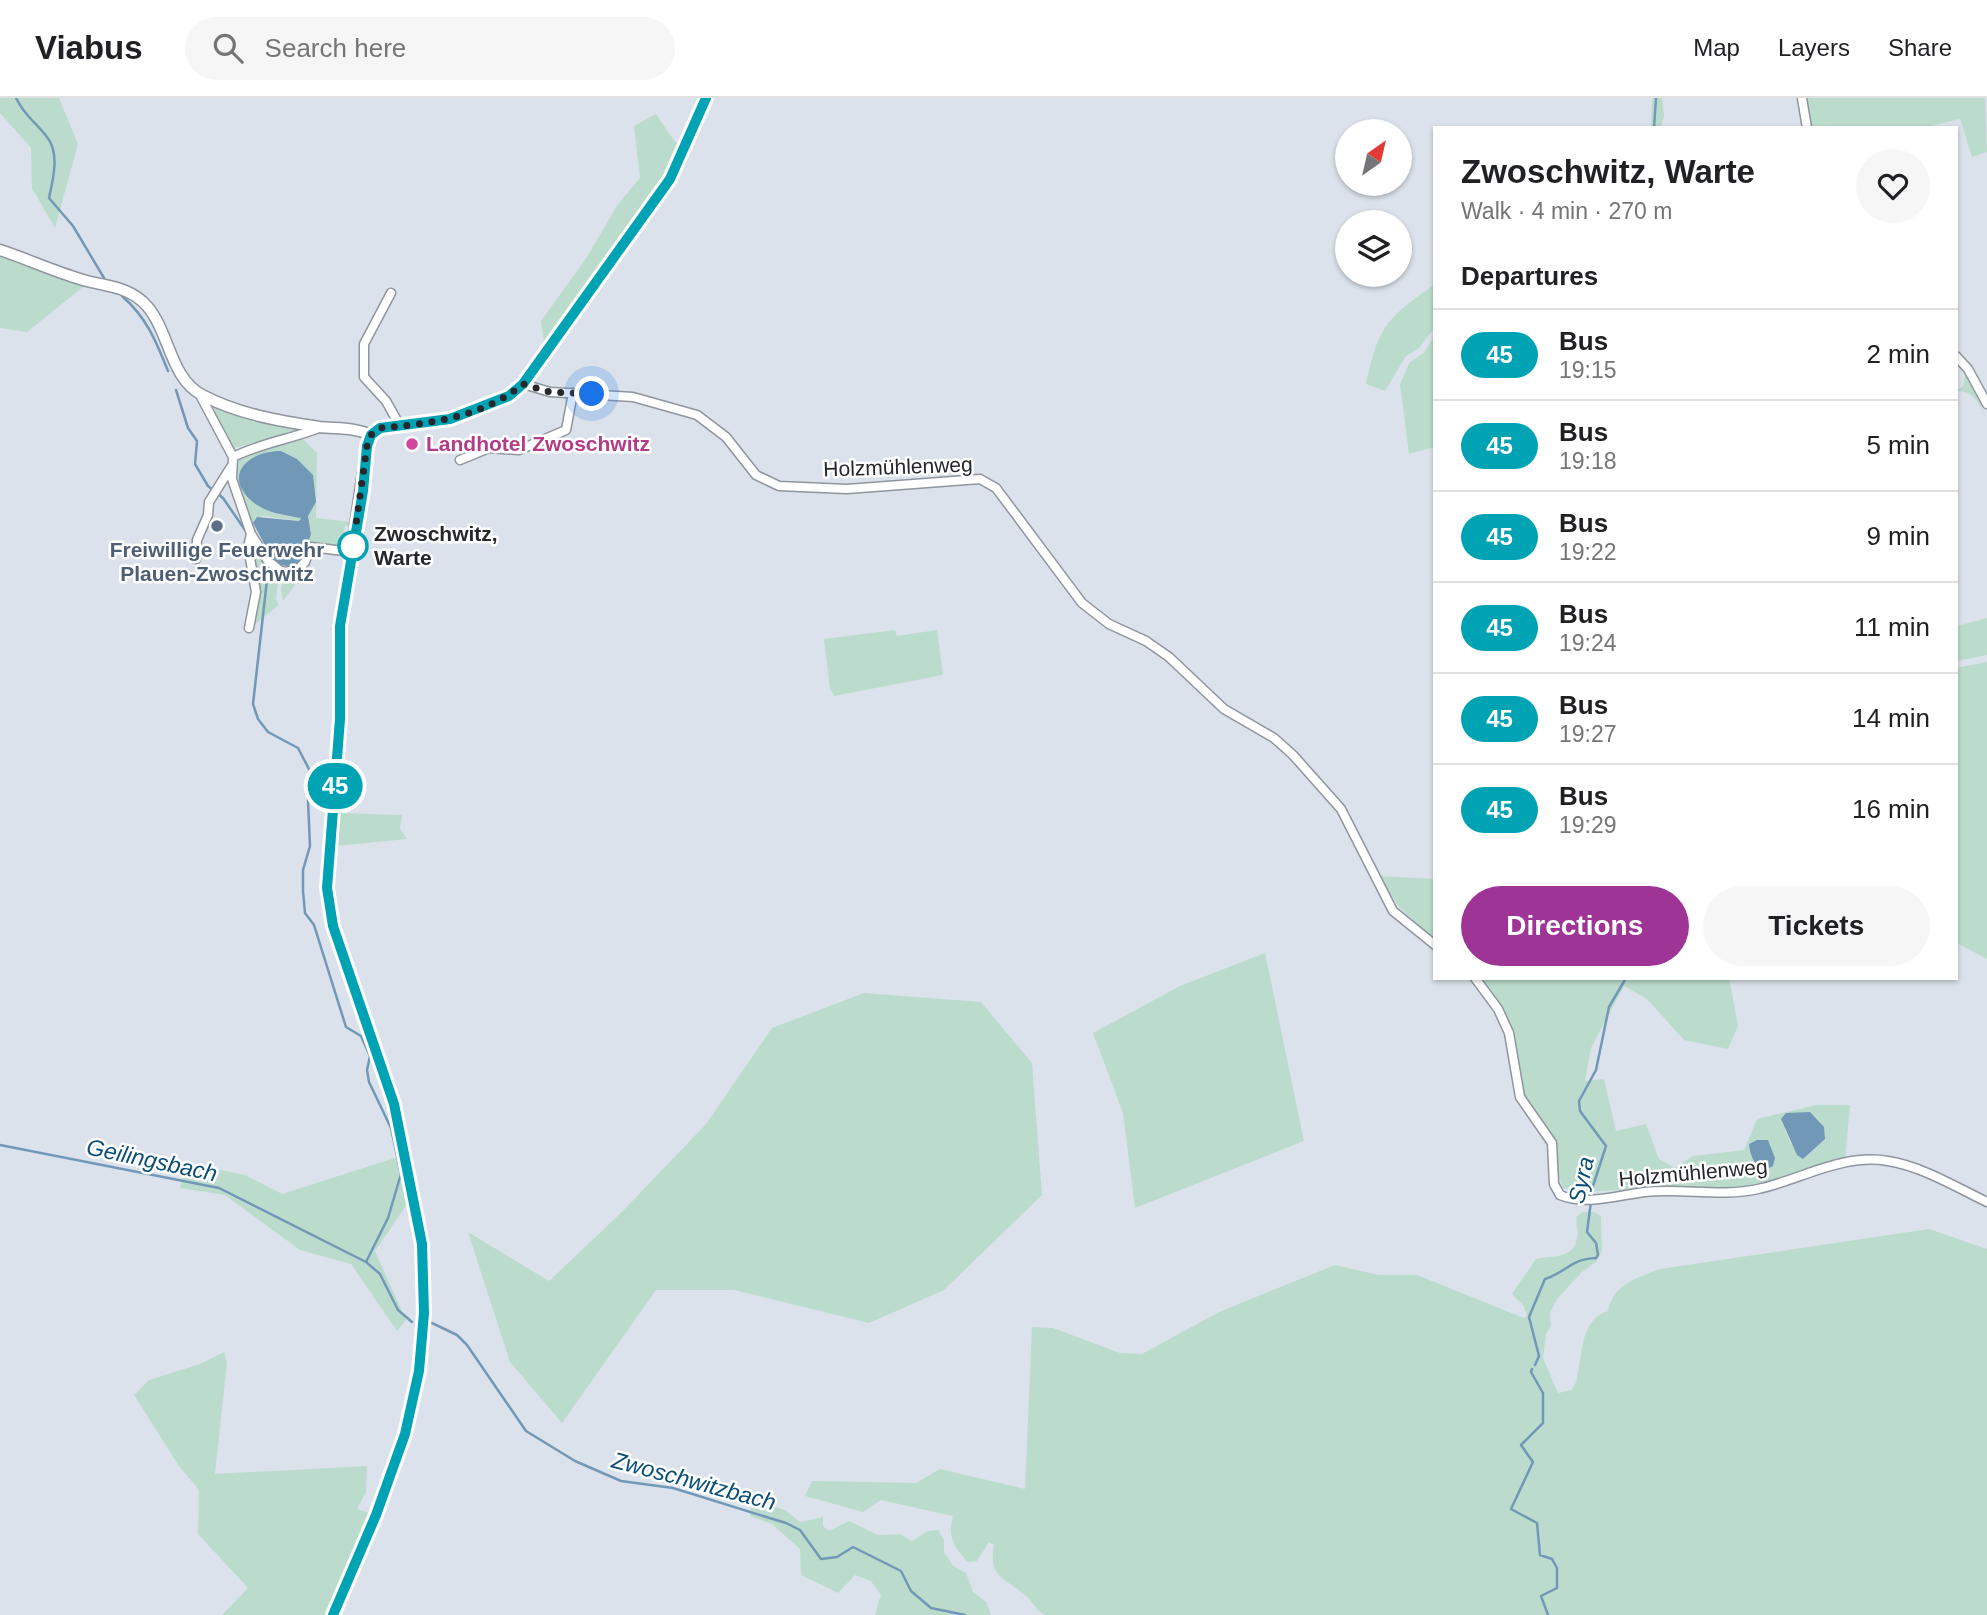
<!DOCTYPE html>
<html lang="en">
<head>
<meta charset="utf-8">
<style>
	body { margin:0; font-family:Helvetica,sans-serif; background:#f6f6f6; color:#202124; height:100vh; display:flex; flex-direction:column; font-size:26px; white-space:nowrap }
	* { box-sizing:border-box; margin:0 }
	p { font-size:23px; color:#757577 }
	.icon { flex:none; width:38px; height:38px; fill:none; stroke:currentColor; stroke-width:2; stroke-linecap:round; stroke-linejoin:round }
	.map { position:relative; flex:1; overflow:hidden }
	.panel { position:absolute; left:1433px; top:28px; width:525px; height:854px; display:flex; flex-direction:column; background:#fff; border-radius:0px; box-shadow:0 2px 5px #0004 }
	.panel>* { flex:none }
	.badge { padding:0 14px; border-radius:23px; font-size:24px; line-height:46px }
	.needle { width:46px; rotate:34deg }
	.fabs { position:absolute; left:1335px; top:21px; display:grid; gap:14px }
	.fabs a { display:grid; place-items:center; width:77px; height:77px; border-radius:50%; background:#fff; box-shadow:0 2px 5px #0004; font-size:35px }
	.you { position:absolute; width:35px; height:35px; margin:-18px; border:5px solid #fff; border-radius:50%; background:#1a73e8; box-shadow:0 0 0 10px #1a73e833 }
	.map>.badge { position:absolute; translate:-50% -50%; box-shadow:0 0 0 4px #fff }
	h2 { padding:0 28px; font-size:26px; line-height:63px }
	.round { display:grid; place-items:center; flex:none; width:74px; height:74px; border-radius:37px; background:#f6f6f6 }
	.head { display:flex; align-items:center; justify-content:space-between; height:119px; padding:0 28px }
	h1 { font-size:33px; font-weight:600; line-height:52px }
	.cta { display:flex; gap:14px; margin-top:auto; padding:14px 28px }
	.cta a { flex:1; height:80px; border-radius:42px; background:#9d3496; color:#fff; font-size:28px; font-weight:600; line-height:80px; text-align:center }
	.cta a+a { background:#f6f6f6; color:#202124 }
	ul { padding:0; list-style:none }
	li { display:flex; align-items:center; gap:21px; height:91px; padding:0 28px; border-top:2px solid #e0e0e0 }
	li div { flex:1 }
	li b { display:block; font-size:26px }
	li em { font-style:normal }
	li .badge { min-width:77px; font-weight:700; text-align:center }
	header { display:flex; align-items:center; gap:42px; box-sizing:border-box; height:98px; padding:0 35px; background:#fff; border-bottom:2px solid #e0e0e0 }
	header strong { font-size:33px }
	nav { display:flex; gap:38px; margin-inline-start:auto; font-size:24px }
	.search { width:490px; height:63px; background:#f6f6f6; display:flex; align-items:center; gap:18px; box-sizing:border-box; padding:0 24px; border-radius:38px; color:#757577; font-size:26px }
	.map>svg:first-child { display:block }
</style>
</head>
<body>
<header>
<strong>Viabus</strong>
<div class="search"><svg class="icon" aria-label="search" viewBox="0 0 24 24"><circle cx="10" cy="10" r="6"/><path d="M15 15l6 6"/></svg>Search here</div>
<nav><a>Map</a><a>Layers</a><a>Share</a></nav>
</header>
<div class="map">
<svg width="1987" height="1517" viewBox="0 0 1987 1517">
	<rect width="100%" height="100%" fill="#dbe2eb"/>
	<path fill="#bbdccc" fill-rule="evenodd" d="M0 0H59L78 46 55 130 32 90 31 50 0 15Z
		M1652 0H1662L1664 18 1660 30H1651Z
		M1806 0H1985L1987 54 1972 59 1960 21 1922 30H1810Z
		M656 16 675 44 686 48 670 81 545 254 541 223 587 159 618 106 640 80 634 28Z
		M0 152 88 185 27 234 0 230Z
		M1435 186V229L1419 250 1406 258 1385 293 1366 286C1379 227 1386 221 1435 186Z
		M1435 237V349L1409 356 1400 286 1410 264 1424 255Z
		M1956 262 1976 292 1987 325C1981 308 1976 293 1957 293L1963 288 1965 278Z
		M214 309H219L304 331 234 350 211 312Z
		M302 340 317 355 316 420 351 424 350 428 345 427 342 451 307 446 311 435 308 417 277 416 301 420 300 423 263 418 253 425 258 438C247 419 224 377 241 358Z
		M253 445 264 464 279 476 276 501 279 507 254 527Z
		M284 478 298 483 283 503 281 491Z
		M1987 520V557L1957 563V528Z
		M895 532 897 538 937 532 943 577 834 598 830 591 824 541Z
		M1987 564V861L1957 845 1956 570Z
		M339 715 402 717 400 731 407 741 336 748Z
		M1379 778 1435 781V842L1399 809Z
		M1265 855 1304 1043 1135 1110 1123 1015 1093 935 1180 888Z
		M1482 880H1729L1738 928 1728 951 1684 942 1647 901 1624 888 1591 950 1585 983 1604 981 1616 1033 1646 1026 1659 1061 1675 1070 1693 1058 1744 1052 1757 1021 1816 1007H1850L1845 1064 1755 1092 1648 1090 1586 1094 1563 1090 1555 1070 1556 1045 1520 992 1521 975 1509 925ZM1781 1021 1825 1041 1803 1061 1790 1044Z
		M864 895 981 904 1032 965 1042 1097 944 1192 869 1225 734 1192H656L562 1325 510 1264 468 1134 549 1183 622 1114 706 1026 772 930Z
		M404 1057 412 1099 375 1153 406 1222 397 1233 351 1166 300 1152 225 1097 180 1090 186 1065 245 1077 282 1096Z
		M1583 1114H1594L1601 1118 1602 1152 1596 1164 1582 1174 1557 1201 1550 1215 1551 1228 1546 1236 1543 1260 1558 1295 1572 1292 1576 1284C1583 1258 1579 1222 1608 1213 1613 1186 1637 1180 1660 1171L1929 1131 1987 1151V1517H1045C1036 1512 1033 1504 1026 1498 1006 1480 988 1481 994 1447L989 1444 977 1463 968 1464C954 1450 947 1438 953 1418L881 1402 863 1414 805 1398 812 1383 916 1385 940 1371 1025 1391 1032 1229 1053 1230 1120 1255 1142 1256 1219 1214 1335 1167 1379 1177H1417L1524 1220 1527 1218 1524 1208 1512 1196 1536 1161C1551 1157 1574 1162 1577 1140 1579 1132 1575 1126 1577 1118Z
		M224 1254 227 1264 215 1376 367 1368 366 1394 357 1411 376 1417 333 1517H222L248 1490 198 1436 199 1392 179 1368 134 1297 149 1282 200 1266Z
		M763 1405 785 1412 800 1424 823 1419V1428L829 1433 849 1423 878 1437 900 1436 912 1443 928 1433 938 1432 944 1442V1454L953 1468 966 1475 973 1494 986 1504 991 1517H875L881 1497 871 1483 855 1477 838 1495 801 1477 800 1451 772 1426 750 1418 751 1410Z"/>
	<path fill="#7298b7" d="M281 353 297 361 313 377 316 404 308 418 311 436 302 464 292 469 275 466 253 425 257 419 299 423 301 420C284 417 266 415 253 404 222 378 247 353 281 353Z
		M1810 1014 1824 1029 1825 1041 1803 1061 1797 1057 1781 1021 1786 1015Z
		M1757 1042H1768L1775 1060 1773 1068 1765 1072C1754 1068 1750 1057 1749 1046Z"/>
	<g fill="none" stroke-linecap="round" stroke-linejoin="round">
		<path stroke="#7298b7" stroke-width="2.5" d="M16 0C26 20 35 23 47 39 60 55 53 82 49 100L73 128 104 180
			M1654 30 1656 0
			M122 198C147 220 156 243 168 273
			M176 292 188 330 197 343 195 366 208 388 223 400 245 432
			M256 450 268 473 253 606 258 621 268 634 298 650 310 673 308 703 310 748 303 772V793L305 815 314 827 346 929 361 938 370 958 367 972 369 984 391 1030 401 1076 388 1120 366 1164 380 1176 398 1212 412 1224
			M0 1047 219 1090 366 1164
			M432 1225 457 1237 467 1247 526 1333 575 1363 621 1383 673 1390 786 1425 800 1432 821 1461 837 1459 853 1449 901 1473 911 1493 931 1510 965 1517
			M1535 1267 1539 1258 1529 1219 1545 1181C1567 1174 1570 1161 1596 1160L1598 1157 1596 1145 1587 1134 1593 1088 1606 1048 1580 1013 1579 1003 1596 972 1609 909 1626 880
			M1532 1271 1531 1274 1543 1295V1325L1521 1347 1533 1364 1511 1411 1537 1425 1540 1457 1552 1461 1557 1470V1490L1541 1498 1548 1517"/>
		<defs>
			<path id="minor" d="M1802 0 1807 30
				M391 195 364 246V279L386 303 400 328
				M1956 258 1968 271 1987 306
				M523 286 550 294 633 299 697 317 726 339 756 377 779 388 847 391 980 381 996 390 1082 505 1109 526 1146 543 1169 559 1224 611 1274 640 1293 657 1341 711 1393 813 1435 847
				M199 295 233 359 232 381 251 436 248 449 256 494 249 530
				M233 359C261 345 291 341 319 330
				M460 362 489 350 519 352 566 332 573 295
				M251 436 268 463 282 474 297 473 305 464 311 449 352 454
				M196 461 197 442 208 417 209 404 231 369
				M1475 880 1498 911 1509 935 1520 999 1552 1045 1554 1086 1560 1097C1586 1108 1618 1097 1645 1094 1682 1090 1722 1099 1758 1091 1800 1082 1843 1055 1888 1063 1921 1068 1956 1089 1987 1104"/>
			<path id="tertiary" d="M0 152C27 161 53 173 80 181 105 189 128 187 147 208 170 235 170 280 202 297 238 316 279 323 319 329 338 331 354 329 371 337
				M333 1517 376 1417 405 1337 419 1273 424 1215 422 1146 394 1006 333 828 327 790 340 620V528L367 348 371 337 380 330 450 321 509 298 523 286 670 81 706 0"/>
		</defs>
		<use href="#minor" stroke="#8f959e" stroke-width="11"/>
		<use href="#tertiary" stroke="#8f959e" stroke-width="13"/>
		<use href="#minor" stroke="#fff" stroke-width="8"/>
		<use href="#tertiary" stroke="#fff" stroke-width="10"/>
	</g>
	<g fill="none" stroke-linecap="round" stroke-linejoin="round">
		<defs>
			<path id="line" d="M333 1517 376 1417 405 1336 419 1273 424 1215 422 1146 394 1006 333 828 327 790 340 621V528L363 393 367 348 371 337 380 330 450 321 509 298 523 286 670 81 706 0"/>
		</defs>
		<use href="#line" stroke="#fff" stroke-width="16"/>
		<use href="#line" stroke="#00a3b4" stroke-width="10"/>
		<path stroke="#25272b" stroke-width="7" stroke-dasharray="0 12.6" d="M353 448 367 348 371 337 380 330C429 326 484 319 523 286L550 294 592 296"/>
	</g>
	<circle fill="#d1479c" stroke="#fff" stroke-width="2.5" cx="412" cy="346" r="7"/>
	<circle fill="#5c6f8a" stroke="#fff" stroke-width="2.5" cx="217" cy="428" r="7"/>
	<circle fill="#fff" stroke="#00a3b4" stroke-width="3.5" cx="353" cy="448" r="14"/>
	<g text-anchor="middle" stroke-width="5" stroke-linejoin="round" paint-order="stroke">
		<g font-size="21" font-weight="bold" fill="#b23c85" stroke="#fff" text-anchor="start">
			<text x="426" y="353">Landhotel Zwoschwitz</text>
		</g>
		<g font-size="21" fill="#25272b" stroke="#fff">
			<text transform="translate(898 369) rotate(-2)" y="7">Holzmühlenweg</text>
			<text transform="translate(1693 1075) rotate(-5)" y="7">Holzmühlenweg</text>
		</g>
		<g font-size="21" font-weight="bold" fill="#25272b" stroke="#fff" text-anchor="start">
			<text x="374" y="443">Zwoschwitz,<tspan x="374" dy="24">Warte</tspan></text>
		</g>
		<g font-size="21" font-weight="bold" fill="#4e5e75" stroke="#fff">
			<text x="217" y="459">Freiwillige Feuerwehr<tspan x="217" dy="24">Plauen-Zwoschwitz</tspan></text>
		</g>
		<g font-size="23" font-style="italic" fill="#0a4e77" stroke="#fff">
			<text transform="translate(152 1062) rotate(12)" y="8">Geilingsbach</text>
			<text transform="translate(1581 1082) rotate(-77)" y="8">Syra</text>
			<text transform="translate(694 1383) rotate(15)" y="8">Zwoschwitzbach</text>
		</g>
	</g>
</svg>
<div class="fabs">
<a><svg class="needle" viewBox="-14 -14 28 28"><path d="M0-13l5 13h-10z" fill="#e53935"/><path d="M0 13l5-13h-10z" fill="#757577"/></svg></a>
<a><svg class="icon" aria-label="layers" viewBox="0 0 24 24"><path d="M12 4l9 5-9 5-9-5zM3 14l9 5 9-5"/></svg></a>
</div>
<div class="you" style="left:592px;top:296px"></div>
<b class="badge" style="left:335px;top:688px;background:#00a3b4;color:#fff">45</b>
<section class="panel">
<div class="head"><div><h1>Zwoschwitz, Warte</h1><p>Walk · 4 min · 270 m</p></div><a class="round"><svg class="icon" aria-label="heart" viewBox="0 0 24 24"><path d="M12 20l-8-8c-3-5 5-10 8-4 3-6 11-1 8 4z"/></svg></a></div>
<h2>Departures</h2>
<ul>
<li><span class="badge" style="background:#00a3b4;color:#fff">45</span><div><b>Bus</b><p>19:15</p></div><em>2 min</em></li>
<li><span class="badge" style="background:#00a3b4;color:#fff">45</span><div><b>Bus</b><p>19:18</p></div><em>5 min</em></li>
<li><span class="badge" style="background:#00a3b4;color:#fff">45</span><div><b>Bus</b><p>19:22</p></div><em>9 min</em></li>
<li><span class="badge" style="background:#00a3b4;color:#fff">45</span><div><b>Bus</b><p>19:24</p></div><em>11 min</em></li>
<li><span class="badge" style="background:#00a3b4;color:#fff">45</span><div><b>Bus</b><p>19:27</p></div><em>14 min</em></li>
<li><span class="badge" style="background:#00a3b4;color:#fff">45</span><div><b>Bus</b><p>19:29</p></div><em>16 min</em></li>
</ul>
<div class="cta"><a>Directions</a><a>Tickets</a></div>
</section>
</div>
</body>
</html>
